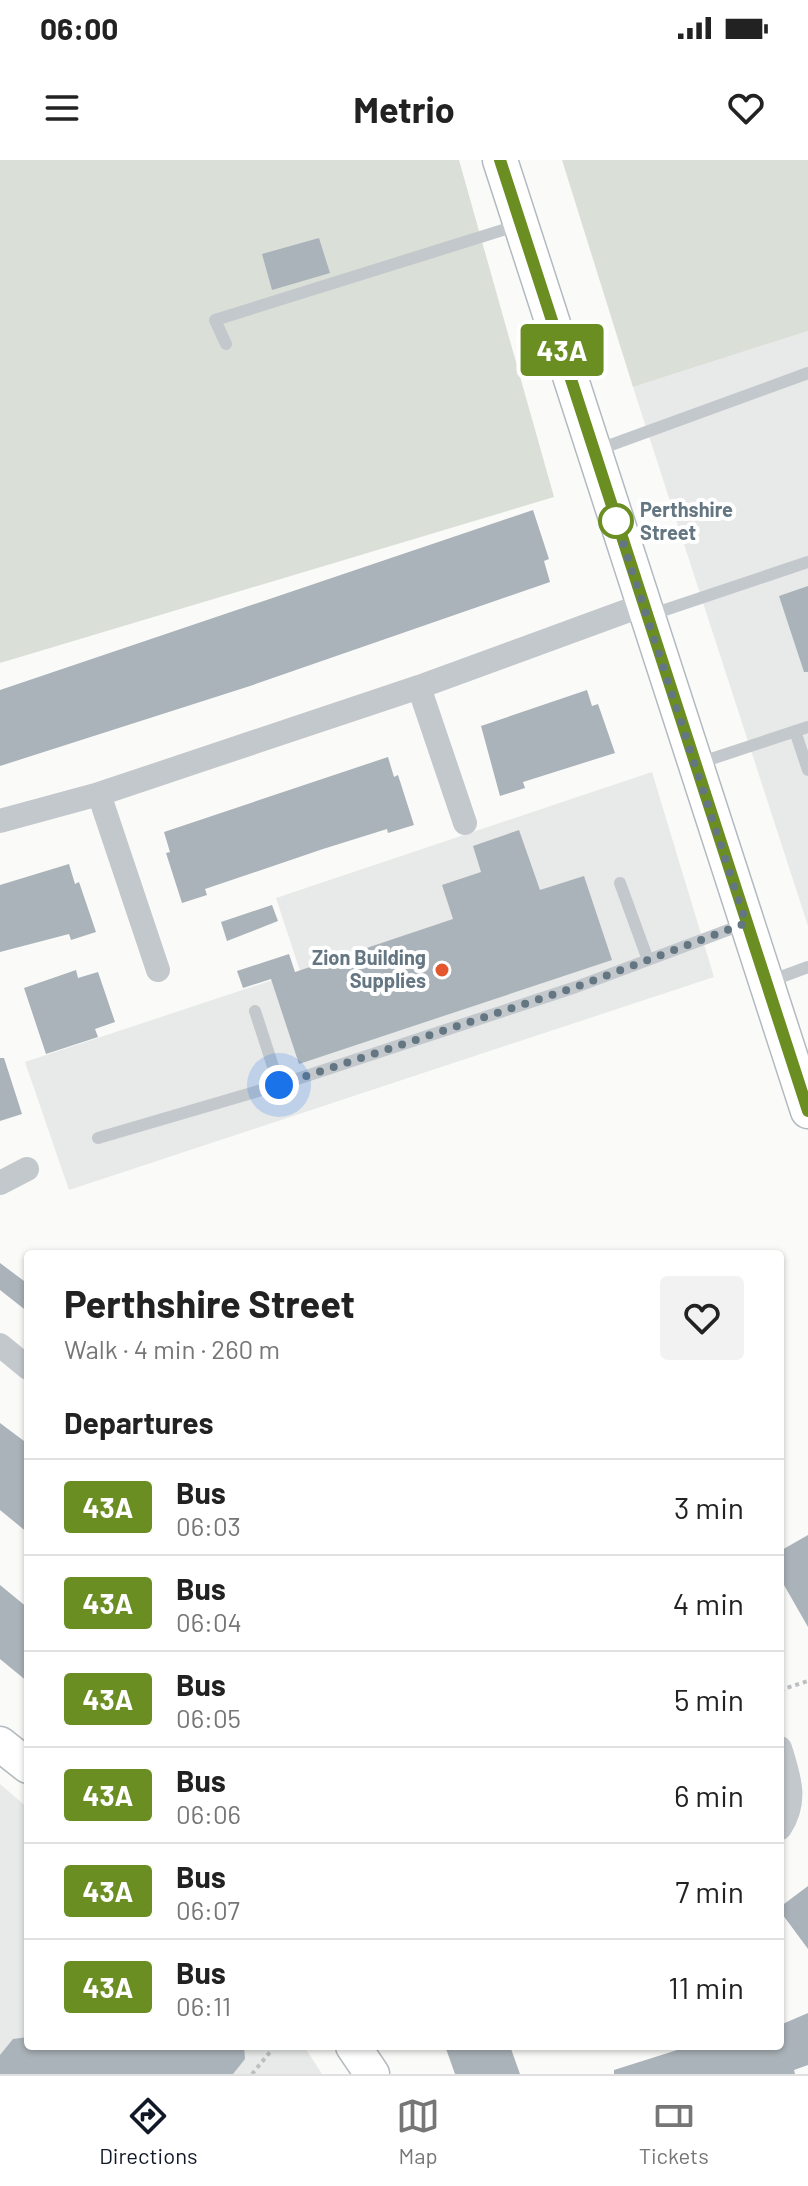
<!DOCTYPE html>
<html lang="en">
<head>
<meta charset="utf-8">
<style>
	body { margin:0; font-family:Barlow,sans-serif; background:#f2f2f2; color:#222; height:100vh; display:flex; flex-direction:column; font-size:30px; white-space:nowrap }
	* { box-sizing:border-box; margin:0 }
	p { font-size:26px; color:#767676 }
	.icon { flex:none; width:44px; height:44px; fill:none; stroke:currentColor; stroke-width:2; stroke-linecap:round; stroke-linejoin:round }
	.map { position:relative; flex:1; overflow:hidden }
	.drawer { position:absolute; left:24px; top:1090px; width:760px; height:800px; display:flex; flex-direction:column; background:#fff; border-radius:8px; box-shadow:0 2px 6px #0004 }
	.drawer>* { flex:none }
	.badge { padding:0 16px; border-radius:6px; font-size:28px; line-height:52px }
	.you { position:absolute; width:40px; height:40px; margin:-20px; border:6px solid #fff; border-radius:50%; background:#1a73e8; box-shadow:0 0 0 12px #1a73e833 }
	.map>.badge { position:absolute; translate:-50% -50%; box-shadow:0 0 0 4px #fff }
	h2 { padding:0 40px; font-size:30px; line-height:72px }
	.round { display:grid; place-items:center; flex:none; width:84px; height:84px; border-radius:8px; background:#f2f2f2 }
	.overview { display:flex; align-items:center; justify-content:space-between; height:136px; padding:0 40px }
	h1 { font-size:38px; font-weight:700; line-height:60px }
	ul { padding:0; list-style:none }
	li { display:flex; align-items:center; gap:24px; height:96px; padding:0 40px; border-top:2px solid #e0e0e0 }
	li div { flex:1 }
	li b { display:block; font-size:30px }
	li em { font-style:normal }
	li .badge { min-width:88px; font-weight:700; text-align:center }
	.status { display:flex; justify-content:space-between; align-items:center; height:56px; padding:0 40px; background:#fff; direction:ltr }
	.status svg { height:22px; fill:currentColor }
	header { display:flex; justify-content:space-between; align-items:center; height:104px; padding:0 40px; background:#fff; font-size:36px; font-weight:700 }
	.tabs { display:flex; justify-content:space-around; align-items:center; height:112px; border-top:2px solid #e0e0e0; background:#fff; font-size:22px; color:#767676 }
	.tabs a { display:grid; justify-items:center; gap:4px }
	.tabs .selected { color:#111827 }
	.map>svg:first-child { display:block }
</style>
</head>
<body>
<div class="status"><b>06:00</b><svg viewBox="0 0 49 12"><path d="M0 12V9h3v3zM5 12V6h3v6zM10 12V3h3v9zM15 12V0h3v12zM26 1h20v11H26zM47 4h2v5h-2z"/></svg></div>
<header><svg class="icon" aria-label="menu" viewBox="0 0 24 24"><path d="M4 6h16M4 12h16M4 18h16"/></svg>Metrio<svg class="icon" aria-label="heart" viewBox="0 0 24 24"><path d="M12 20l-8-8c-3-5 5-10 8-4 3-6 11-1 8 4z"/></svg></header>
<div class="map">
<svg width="808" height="1914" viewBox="0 0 808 1914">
	<rect width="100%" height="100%" fill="#fafaf8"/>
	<path fill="#e8e9e9" d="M808 171V766L633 227Z
		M652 612 714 817 69 1030 25 902 300 811 276 738Z
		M0 1624 28 1648V1886H304L322 1914H0Z"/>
	<path fill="#dadfd7" d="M0 0H459L554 337 0 503Z
		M562 0H808V171L633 227Z"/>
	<path fill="#aab3b9" d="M319 78 330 113 272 130 262 94Z
		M533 350 549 399 544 401 550 422 250 526 0 606V530Z
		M808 426V512H804L779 436Z
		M587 530 592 546 598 544 615 593 523 622 525 628 500 636 481 566Z
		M388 597 394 617 398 615 414 665 388 673 387 669 323 689 205 729 207 735 182 743 166 693 170 692 164 672Z
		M519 670 540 730 584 716 612 800 299 904 271 819 243 828 237 811 289 794 295 812 453 759 442 725 481 712 473 686Z
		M69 704 75 724 79 722 96 772 71 780 69 774 0 792V725Z
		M272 745 278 761 227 781 221 762Z
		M76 810 78 818 98 812 115 862 95 869 98 877 46 894 24 828Z
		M0 898H4L22 954 0 961Z
		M0 1103 28 1124V1152L0 1130Z
		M0 1263 28 1284V1373L0 1350Z
		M808 1375V1467L780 1418V1391Z
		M0 1425 28 1448V1522L0 1499Z
		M808 1726V1789L780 1751V1747Z
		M808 1853V1905L794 1910 795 1914H614V1910L690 1886H780V1865Z
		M28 1877V1886H244L245 1899 233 1914H0V1895L13 1879Z
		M445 1886H510L520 1914H455Z"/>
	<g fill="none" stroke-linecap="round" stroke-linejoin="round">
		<defs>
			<path id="secondary" d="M500 0 808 951
				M0 1584 28 1606
				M353 1886 372 1914"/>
		</defs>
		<use href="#secondary" stroke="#b3babf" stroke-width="37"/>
		<path stroke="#bbbfc2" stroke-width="4" stroke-dasharray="4 4" stroke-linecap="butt" d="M780 1530 808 1521
			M252 1914 275 1886"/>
		<path stroke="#c3c8cc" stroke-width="12" d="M226 184 215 160 519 65
			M597 290 808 213
			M650 455 808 402
			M795 571 808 610
			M699 603 808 567
			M620 723 648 800
			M770 821 808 807
			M255 851 279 925
			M98 978 279 925 576 827 744 764"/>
		<path stroke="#c3c8cc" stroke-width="24" d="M419 527 465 663
			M99 634 158 810
			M0 661 99 634 419 527 643 445
			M0 1023 27 1009
			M0 1185 28 1208
			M780 1588C789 1617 798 1641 780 1668"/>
		<use href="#secondary" stroke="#fff" stroke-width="34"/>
	</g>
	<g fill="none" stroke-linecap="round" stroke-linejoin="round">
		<defs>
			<path id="line" d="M500 0 808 951"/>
		</defs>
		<use href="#line" stroke="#fff" stroke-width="18"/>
		<use href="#line" stroke="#6b8e23" stroke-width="12"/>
		<path stroke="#657683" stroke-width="8" stroke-dasharray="0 14.4" d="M279 925 576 827 746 763 616 361"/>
	</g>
	<circle fill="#fff" stroke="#6b8e23" stroke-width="4" cx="616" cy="361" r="16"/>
	<circle fill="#e4572e" stroke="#fff" stroke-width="3" cx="442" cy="810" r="8"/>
	<g text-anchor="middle" stroke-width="8" stroke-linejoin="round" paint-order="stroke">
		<g font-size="20" font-weight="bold" fill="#657683" stroke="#fff" text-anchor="start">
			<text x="640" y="357">Perthshire<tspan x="640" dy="23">Street</tspan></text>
		</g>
		<g font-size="20" font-weight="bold" fill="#657683" stroke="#fff" text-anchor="end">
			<text x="426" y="805">Zion Building<tspan x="426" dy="23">Supplies</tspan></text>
		</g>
	</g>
</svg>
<div class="you" style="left:279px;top:925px"></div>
<b class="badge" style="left:562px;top:190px;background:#6b8e23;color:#fff">43A</b>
<section class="drawer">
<div class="overview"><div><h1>Perthshire Street</h1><p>Walk · 4 min · 260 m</p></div><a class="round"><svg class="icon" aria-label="heart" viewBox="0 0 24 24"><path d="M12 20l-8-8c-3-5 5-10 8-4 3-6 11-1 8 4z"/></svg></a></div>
<h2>Departures</h2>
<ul>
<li><span class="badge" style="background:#6b8e23;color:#fff">43A</span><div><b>Bus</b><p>06:03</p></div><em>3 min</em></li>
<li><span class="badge" style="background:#6b8e23;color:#fff">43A</span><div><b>Bus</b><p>06:04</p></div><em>4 min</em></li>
<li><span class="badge" style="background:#6b8e23;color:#fff">43A</span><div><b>Bus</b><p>06:05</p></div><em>5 min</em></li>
<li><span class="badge" style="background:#6b8e23;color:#fff">43A</span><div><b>Bus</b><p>06:06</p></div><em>6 min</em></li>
<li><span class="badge" style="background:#6b8e23;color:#fff">43A</span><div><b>Bus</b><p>06:07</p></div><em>7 min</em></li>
<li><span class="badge" style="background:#6b8e23;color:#fff">43A</span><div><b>Bus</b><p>06:11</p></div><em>11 min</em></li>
</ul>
</section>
</div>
<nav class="tabs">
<a class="selected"><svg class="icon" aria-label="directions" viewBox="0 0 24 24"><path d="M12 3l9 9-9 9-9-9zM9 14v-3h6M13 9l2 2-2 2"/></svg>Directions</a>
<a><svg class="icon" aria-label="map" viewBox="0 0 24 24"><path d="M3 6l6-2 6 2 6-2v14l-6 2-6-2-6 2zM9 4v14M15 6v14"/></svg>Map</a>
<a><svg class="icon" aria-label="tickets" viewBox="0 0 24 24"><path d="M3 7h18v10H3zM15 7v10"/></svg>Tickets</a>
</nav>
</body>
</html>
